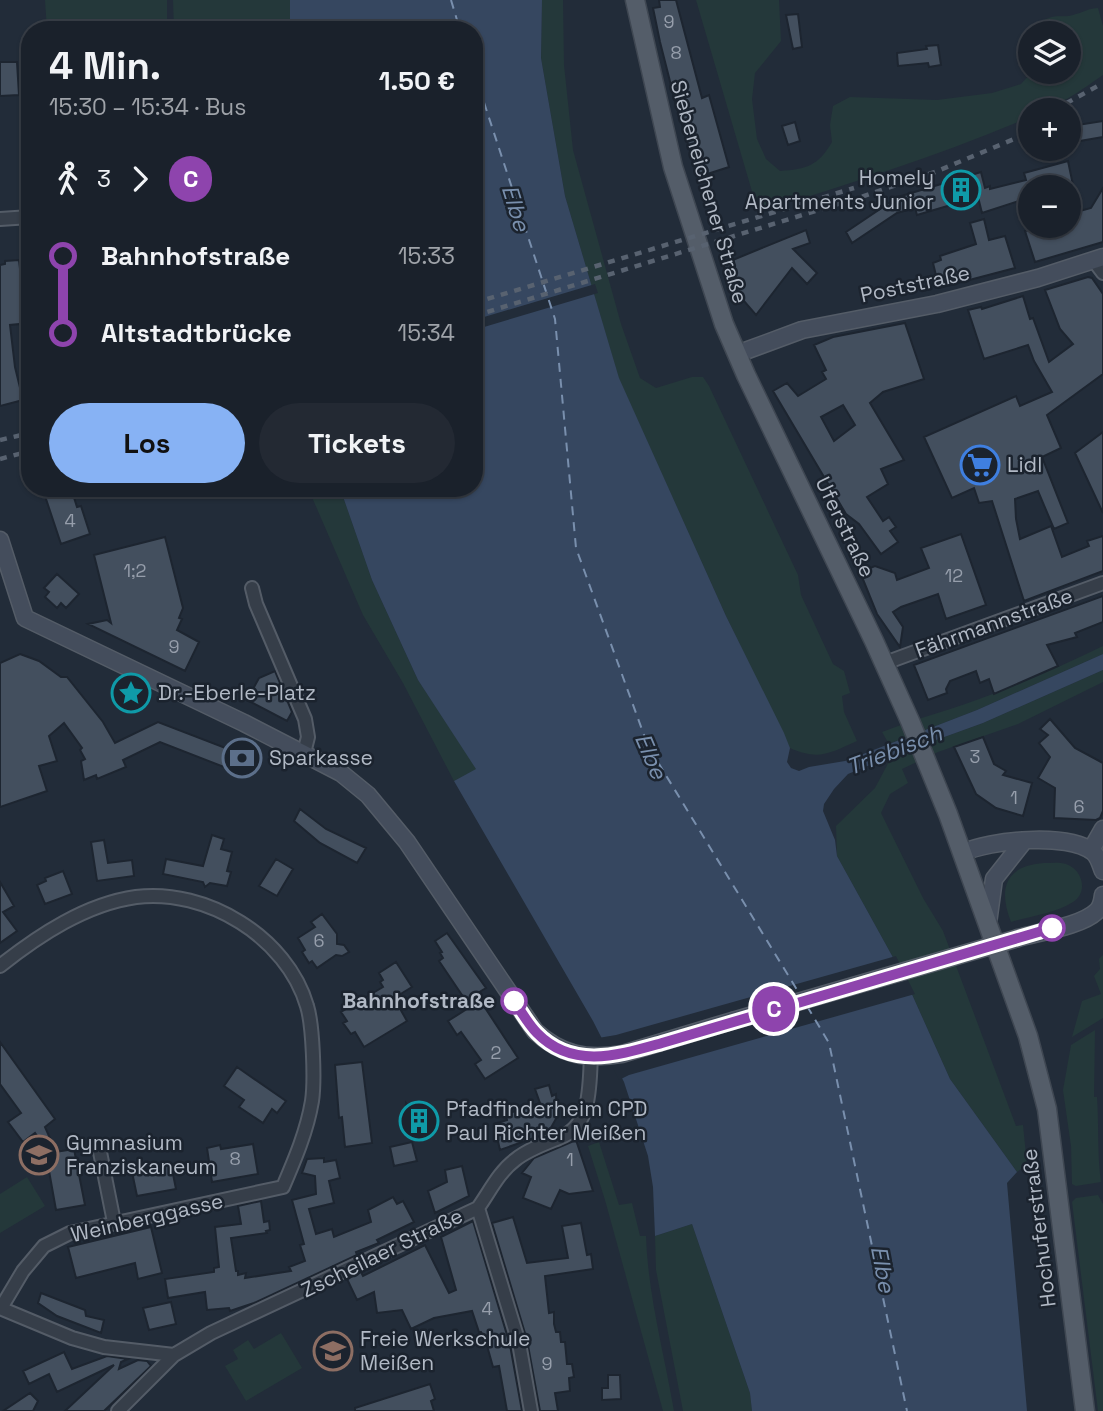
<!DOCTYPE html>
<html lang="de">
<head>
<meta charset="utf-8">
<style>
	body { margin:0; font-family:"Space Grotesk",sans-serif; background:#232933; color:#f1f3f6; height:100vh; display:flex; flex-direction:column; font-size:26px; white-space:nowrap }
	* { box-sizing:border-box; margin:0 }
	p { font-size:23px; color:#9fa3a9 }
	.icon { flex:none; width:38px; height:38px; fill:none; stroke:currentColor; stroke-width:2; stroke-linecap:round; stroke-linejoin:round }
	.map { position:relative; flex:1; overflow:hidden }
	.side { position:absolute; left:21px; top:21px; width:462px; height:476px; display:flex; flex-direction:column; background:#1a212b; border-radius:28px; box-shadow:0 2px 5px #0004,0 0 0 2px #383e47 }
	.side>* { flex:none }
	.badge { padding:0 14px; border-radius:23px; font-size:24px; line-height:46px }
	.buttons { position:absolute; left:1018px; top:21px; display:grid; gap:14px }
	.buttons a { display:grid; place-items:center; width:63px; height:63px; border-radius:50%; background:#1a212b; box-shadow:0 2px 5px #0004,0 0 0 2px #383e47; font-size:35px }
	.map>.badge { position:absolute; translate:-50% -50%; box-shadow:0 0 0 4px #fff }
	.legs { display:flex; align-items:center; gap:10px; height:77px; padding:0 28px; font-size:23px }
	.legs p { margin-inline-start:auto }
	.overview { display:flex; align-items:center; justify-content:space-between; height:119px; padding:0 28px }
	h1 { font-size:38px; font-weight:800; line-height:52px }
	.action { display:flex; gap:14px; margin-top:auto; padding:14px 28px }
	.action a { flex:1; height:80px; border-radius:42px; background:#87b2f4; color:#111; font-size:28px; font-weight:800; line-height:80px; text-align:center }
	.action a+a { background:#232933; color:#f1f3f6 }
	ul { padding:0 28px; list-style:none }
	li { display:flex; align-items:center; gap:24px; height:77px; font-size:26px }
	li i { display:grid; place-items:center; width:10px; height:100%; margin:0 9px; background:currentColor }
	li i::after { content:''; width:18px; height:18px; margin:-9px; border:5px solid; border-radius:50%; background:#1a212b }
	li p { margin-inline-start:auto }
	li:first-child i { background:linear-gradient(#0000 50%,currentColor 0) }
	li:last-child i { background:linear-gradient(currentColor 50%,#0000 0) }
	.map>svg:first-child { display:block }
</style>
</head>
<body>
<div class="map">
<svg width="1103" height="1411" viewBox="0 0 1103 1411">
	<rect width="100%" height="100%" fill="#222c39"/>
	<path fill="#24383a" d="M45 0H167V30H47Z
		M173 0H290V30H174Z
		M542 0H563L564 65 573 150 621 324 640 378 656 388 692 377H703L709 386 798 575 801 595 833 664 844 671 850 693 842 696 844 712 857 741C830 753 819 761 790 748L726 616 619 379 565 196 541 58Z
		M696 0H779L781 41 755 73 752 99 757 139 766 159 780 171C807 169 818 166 832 142L830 125 833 106 850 97 937 100 992 93 1021 84 1032 72H1069V33H1038L1039 23C1058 11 1059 20 1076 14 1084 12 1090 8 1098 8L1103 26V75C1082 89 1057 110 1031 110L1030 117C941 155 850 184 758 212Z
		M308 488H340L372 580 418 680 477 769 454 781 403 683 363 615Z
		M1103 646V654L977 710 889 744 882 732C918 718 954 709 990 695 1028 681 1066 664 1103 646Z
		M1103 670V682L1018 724 938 752 902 769 908 783 890 794 881 813 923 898 943 931 1016 1126 1023 1125 1027 1165 1017 1172 950 1079 906 981 837 856 836 826 875 788 892 756 983 723Z
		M1044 863C1051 863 1060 862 1066 864 1082 869 1089 892 1073 902 1056 913 1031 916 1011 922 998 888 1005 866 1044 863Z
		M1103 955V1018L1072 1037 1082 1001 1101 994 1094 976 1100 969 1099 959Z
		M1095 1030 1094 1097H1097C1099 1125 1097 1154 1101 1182L1076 1186 1072 1184 1071 1146 1063 1090 1071 1045Z
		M599 1142 619 1205 632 1203 640 1236H646C648 1295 664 1353 674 1411H663L605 1200 588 1146Z
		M27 1177 45 1206 0 1233V1194Z
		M1098 1195 1103 1204V1411H1098L1072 1202 1076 1198Z
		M692 1224 750 1393 752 1411H683L656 1270 655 1236Z
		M281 1333 302 1368 246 1401 225 1366 238 1359 233 1350 248 1340 254 1349Z"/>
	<path fill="#364760" d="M290 0H542L541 58 565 196 619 378 726 616 784 733 790 748 787 762 791 768 799 771 809 767 845 761 977 710 1103 654V670L983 723 892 756 848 774 834 789 824 804 823 811 835 840 837 856 906 981 950 1079 1017 1172 1007 1183 1027 1411H752L750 1393 692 1224 655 1236 653 1187 648 1156 624 1082 593 1021 454 781 476 769 418 680 372 580 340 488H474V30H290Z"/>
	<path fill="#222c39" d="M595 284 598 293 474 330V320Z
		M896 956 915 994 629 1075 619 1080 598 1038 616 1035Z"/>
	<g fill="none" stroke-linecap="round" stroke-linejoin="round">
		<path stroke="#798fad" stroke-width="2" stroke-dasharray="9 7" stroke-linecap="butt" d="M451 0 460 30
			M474 72 555 319 576 548 648 746 799 993
			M807 1006 829 1043 907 1411"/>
	</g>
	<path fill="#434f5e" stroke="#1d2530" stroke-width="2" fill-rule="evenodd" d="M659 0H676L702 98 709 95 729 167 698 177 676 105 660 42 653 8 660 7Z
		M798 14 802 47 793 49 786 15Z
		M938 45 941 65 929 67 928 63 898 66 897 53 927 49 926 46Z
		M0 62H17L19 95 0 96Z
		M1103 121V137L1074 142 1071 126Z
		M795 122 800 141 788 145 782 126Z
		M1068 161 1073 185 1065 187H1031V197L982 213 978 197 917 215 915 208 897 213 852 243 846 232 898 197 981 172 985 188 990 186V189L1026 180 1024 173Z
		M1103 188V242L1035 262 1025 231 1030 230 1029 226H1069V214L1091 208Z
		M984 219 989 240 1005 236 1015 268 939 288 933 263 941 260 940 256 976 244 970 223Z
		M806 230 810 243 793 249 817 273 807 284 792 268 756 315 731 286 723 264Z
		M19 260 25 312 30 311V323L10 325 15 367 23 400 0 406V265L5 264V261Z
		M1088 277 1092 278 1103 294V374L1047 415 1061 448 1042 457 1068 523 1054 529 1038 491 1015 499 1016 519 1020 539 1051 526 1062 557 1089 546 1087 541 1103 536V571L1024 601 992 501 979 503 974 488 952 498 924 437 1016 396 1020 406 1052 392 1034 361 1028 345 984 359 968 310 981 307 982 309 1023 296 1030 319 1033 318 1049 362 1073 344 1060 329 1045 290Z
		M905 323 924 379 883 392 870 403 904 460 881 469 888 484 867 497 883 521 889 517 896 527 890 531 898 542 881 554 859 524 846 514 773 391 787 383 798 396 826 379 822 372 826 370 814 345 833 337ZM843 405 855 425 834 441 821 417Z
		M1103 432V513L1075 453Z
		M71 488 77 507 81 506 90 534 61 544 45 496Z
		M961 534 986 605 946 619 938 594 901 607 893 612 903 627 900 647 877 614 860 572 875 566 895 573 897 580 929 568 921 548Z
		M165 537 183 608 179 618 182 619 177 630 199 642 185 671 88 624 107 620 111 623 94 555Z
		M57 574 79 594 66 608 61 603 57 608 45 597 49 592 44 588Z
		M1103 596V622L1075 633 1077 637 1047 645 1058 666 994 694 989 679 980 683 976 671 950 681 946 689 947 693 928 700 914 665Z
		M20 654 39 661 61 677H67L103 722 115 743 158 722 241 754 247 743 256 748 247 776 160 742 123 760 126 767 97 779 96 775 84 780 81 761 85 759 80 750 82 748 64 723 49 736 57 761 39 766 47 791 0 807V663Z
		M275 671 292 712 287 721 247 700 259 678Z
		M1050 719 1075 748 1103 763V811L1100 818 1096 820 1054 818 1055 788 1038 778 1050 757 1039 743 1048 735 1040 729Z
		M983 737 994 764 1006 771 1003 775 1032 783 1023 816 996 808 976 794 954 747Z
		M300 809 326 829 366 848 357 863 320 843 294 821Z
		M212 835 224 839 221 849 232 852 227 871 231 872 227 886 210 883 205 887 203 882 163 874 166 859 203 866Z
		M104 840 108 863 132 860 134 876 97 881 91 842Z
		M276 859 293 869 277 896 259 886Z
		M63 871 72 894 45 904 37 885 46 881 45 878Z
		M0 882 14 906 3 912 17 931 0 943Z
		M322 914 337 934V944L344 945 349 952 342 956 336 955 317 968 312 961 309 963 302 952 305 950 298 938 315 927 311 922Z
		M447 933 486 988 476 994 518 1058 485 1079 475 1064 481 1060 461 1032 457 1035 448 1021 470 1007 439 961 443 958 440 953 442 952 435 941Z
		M396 962 412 987 394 998 407 1021 364 1047 355 1032 351 1034 343 1023 347 1021 341 1012 383 987 380 982 383 980 379 973Z
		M0 1042 55 1119 45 1127 56 1152 74 1149 85 1205 56 1210 46 1154 49 1153 35 1133 23 1142 8 1122 21 1113 0 1084Z
		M362 1062 372 1143 345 1147 342 1117 339 1118 335 1065Z
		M237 1067 286 1101 277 1113 272 1109 263 1123 239 1107 244 1100 224 1086Z
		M549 1085 552 1096 556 1094 557 1117 548 1133 500 1150 494 1124 507 1120 506 1114 540 1103 535 1089Z
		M406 1103 413 1113 420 1109 435 1117 433 1129 420 1135 404 1124Z
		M576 1140 593 1191 569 1194 560 1190 551 1209 523 1198 531 1177 522 1173 534 1158Z
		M412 1142 417 1161 394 1166 390 1147Z
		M253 1144 258 1174 212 1182 207 1148 220 1145 221 1149Z
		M324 1158V1162L336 1160 340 1178 329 1181 334 1203 309 1209 316 1234 332 1229 334 1237 371 1222 368 1210 393 1197 397 1204 403 1201 414 1222 377 1240 379 1243 356 1252 357 1255 254 1303 230 1311 229 1308 207 1310 205 1292 168 1298 165 1279 214 1272V1268L219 1267 215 1227 241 1224 238 1206 261 1201 264 1222 269 1221 270 1230 266 1231 267 1233 231 1238 236 1271H238V1275L246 1273 245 1278 291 1271 289 1267 305 1261 300 1245 304 1244 292 1200 316 1194 315 1176 302 1173 307 1159Z
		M171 1164 176 1189 137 1196 132 1172Z
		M462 1166 469 1196 435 1213 428 1191 447 1182 445 1170Z
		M513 1217 527 1263 568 1258 562 1226 581 1223 587 1255 591 1254 593 1269 545 1276 549 1313 554 1312V1324L556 1332H560L561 1342H565L567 1364H572L574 1377 569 1378 570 1391 555 1393 558 1411H540L527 1340 492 1223Z
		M473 1221 510 1345 522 1411H507L499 1366 493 1367 486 1342 481 1332H479L472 1311 434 1318 411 1329 402 1310 377 1313 374 1292 357 1300 347 1279 361 1272 363 1276 425 1245 449 1293 456 1290 441 1237Z
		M151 1227 162 1273 138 1279 135 1263 76 1278 68 1247Z
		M41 1293 85 1310 86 1316 104 1320 101 1333 57 1316 38 1303Z
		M171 1302 176 1324 149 1330 143 1308Z
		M64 1352 72 1369 107 1356 128 1359 121 1362 119 1369 138 1360 147 1361 151 1366 104 1411H65L114 1365 57 1392 49 1374 29 1384 23 1371Z
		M608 1375H620L621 1399 602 1400V1388H608Z
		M430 1384 435 1399 431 1401 434 1411H355V1408Z
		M30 1393 38 1401 33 1411H3Z"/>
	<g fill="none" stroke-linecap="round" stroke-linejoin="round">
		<defs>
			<path id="street" d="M0 219 30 217
				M1094 261 1103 273
				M252 588 256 604 305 719 308 737 304 753
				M885 663 1103 583
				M0 966C39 935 86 904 136 897 206 888 287 937 307 1006 313 1025 315 1081 312 1101 307 1131 295 1159 283 1187L70 1233 44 1246 23 1271 1 1308
				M100 1152 114 1222
				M478 1208 519 1343 531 1411
				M0 1308 72 1338 104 1347 174 1355
				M118 1411 174 1355 211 1333 478 1208C490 1191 499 1172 515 1160 527 1150 544 1144 559 1138 592 1126 589 1087 591 1057"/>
			<path id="secondary" d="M737 354 802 330 937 304 1038 278 1103 257
				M0 540 25 618 244 723 341 773 368 795 407 842 535 1031C561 1055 587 1060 622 1054L732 1021
				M1091 850 1103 829
				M962 853C990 840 1067 832 1093 852 1099 857 1100 864 1103 871
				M988 923 994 879 1024 841
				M1018 938C1039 932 1082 926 1097 911 1102 906 1102 901 1103 895"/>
			<path id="primary" d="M635 0 673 167 724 324 746 375 874 641 910 721 948 814 1028 1036 1047 1109 1085 1411"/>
		</defs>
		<use href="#street" stroke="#545c67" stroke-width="16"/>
		<use href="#secondary" stroke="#545c67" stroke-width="19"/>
		<use href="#primary" stroke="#3f4752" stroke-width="21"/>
		<use href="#street" stroke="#363e49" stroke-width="12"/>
		<use href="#secondary" stroke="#444d5c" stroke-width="16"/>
		<use href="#primary" stroke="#545d69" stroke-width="18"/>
		<path stroke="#586270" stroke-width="4.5" stroke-dasharray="7 7" stroke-linecap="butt" d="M1054 110 1103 83
			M474 303 854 188
			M474 316 861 197 935 172 1031 132
			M0 440 30 433
			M0 459 30 451"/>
		<defs>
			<path id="secondary-bridge" d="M732 1021 1018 938"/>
		</defs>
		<use href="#secondary-bridge" stroke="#545c67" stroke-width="19" stroke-linecap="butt"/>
		<use href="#secondary-bridge" stroke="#444d5c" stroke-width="16"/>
	</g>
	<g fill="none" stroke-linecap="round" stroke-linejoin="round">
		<defs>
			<path id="line-1" d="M514 1001C521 1011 528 1024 537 1033 573 1070 619 1055 662 1043L1052 928"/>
		</defs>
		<use href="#line-1" stroke="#fff" stroke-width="16"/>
		<use href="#line-1" stroke="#8e44ad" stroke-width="10"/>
	</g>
	<defs>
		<symbol id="building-ring" viewBox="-11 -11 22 22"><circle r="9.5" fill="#1b232e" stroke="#0f9aa8" stroke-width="1.5"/><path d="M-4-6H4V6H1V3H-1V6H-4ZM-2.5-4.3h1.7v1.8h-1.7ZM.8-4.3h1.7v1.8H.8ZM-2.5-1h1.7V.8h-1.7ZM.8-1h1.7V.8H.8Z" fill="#0f9aa8"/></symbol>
		<symbol id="supermarket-ring" viewBox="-11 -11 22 22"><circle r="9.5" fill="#1b232e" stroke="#3f7fe0" stroke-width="1.5"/><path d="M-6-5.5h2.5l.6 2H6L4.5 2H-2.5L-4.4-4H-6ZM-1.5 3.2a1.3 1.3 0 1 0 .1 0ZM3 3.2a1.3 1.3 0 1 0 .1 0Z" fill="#3f7fe0"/></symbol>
		<symbol id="sight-ring" viewBox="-11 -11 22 22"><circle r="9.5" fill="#1b232e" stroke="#0f9aa8" stroke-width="1.5"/><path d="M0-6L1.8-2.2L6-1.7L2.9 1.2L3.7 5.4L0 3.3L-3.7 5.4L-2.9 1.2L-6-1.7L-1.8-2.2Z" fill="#0f9aa8"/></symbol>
		<symbol id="bank-ring" viewBox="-11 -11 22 22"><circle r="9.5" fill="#1b232e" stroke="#5c6f8a" stroke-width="1.5"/><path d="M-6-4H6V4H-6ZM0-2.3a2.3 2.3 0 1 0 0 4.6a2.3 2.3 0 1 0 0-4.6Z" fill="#5c6f8a"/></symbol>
		<symbol id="school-ring" viewBox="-11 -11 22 22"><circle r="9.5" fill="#1b232e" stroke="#8d6e63" stroke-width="1.5"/><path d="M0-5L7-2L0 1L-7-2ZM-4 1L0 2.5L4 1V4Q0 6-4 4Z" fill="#8d6e63"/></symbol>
	</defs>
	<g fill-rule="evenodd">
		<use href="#building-ring" x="939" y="168" width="44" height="44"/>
		<use href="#supermarket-ring" x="958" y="443" width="44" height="44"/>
		<use href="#sight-ring" x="109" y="671" width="44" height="44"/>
		<use href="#bank-ring" x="220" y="736" width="44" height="44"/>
		<use href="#building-ring" x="397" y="1099" width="44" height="44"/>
		<use href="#school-ring" x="17" y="1133" width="44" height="44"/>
		<use href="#school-ring" x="311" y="1329" width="44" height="44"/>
	</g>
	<g fill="#fff" stroke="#8e44ad" stroke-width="3.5">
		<circle cx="1052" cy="928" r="12"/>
		<circle cx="514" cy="1001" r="12"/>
	</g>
	<g text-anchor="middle" stroke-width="5" stroke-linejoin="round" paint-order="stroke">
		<g font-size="18" fill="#969eab">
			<text x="669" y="28">9</text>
			<text x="676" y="59">8</text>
			<text x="70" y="527">4</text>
			<text x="135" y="577">1;2</text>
			<text x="954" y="582">12</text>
			<text x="174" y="653">9</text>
			<text x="975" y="763">3</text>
			<text x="1014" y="804">1</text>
			<text x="1079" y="813">6</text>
			<text x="319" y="947">6</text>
			<text x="496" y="1059">2</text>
			<text x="235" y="1165">8</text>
			<text x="570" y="1166">1</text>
			<text x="487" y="1315">4</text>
			<text x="547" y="1370">9</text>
		</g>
		<g font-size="21" fill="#b1b9c5" stroke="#1b232e" text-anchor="start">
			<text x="934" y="185" text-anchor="end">Homely<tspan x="934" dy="24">Apartments Junior</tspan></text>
			<text x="1007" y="472">Lidl</text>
			<text x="158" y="700">Dr.-Eberle-Platz</text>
			<text x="269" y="765">Sparkasse</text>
			<text x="446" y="1116">Pfadfinderheim CPD<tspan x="446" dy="24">Paul Richter Meißen</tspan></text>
			<text x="66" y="1150">Gymnasium<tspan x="66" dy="24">Franziskaneum</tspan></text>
			<text x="360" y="1346">Freie Werkschule<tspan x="360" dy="24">Meißen</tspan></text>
		</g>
		<g font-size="21" fill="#b1b9c5" stroke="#1b232e">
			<text transform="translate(709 192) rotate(74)" y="7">Siebeneichener Straße</text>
			<text transform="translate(915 284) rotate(-12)" y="7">Poststraße</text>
			<text transform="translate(845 527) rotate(64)" y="7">Uferstraße</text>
			<text transform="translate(994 623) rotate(-20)" y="7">Fährmannstraße</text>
			<text transform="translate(147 1218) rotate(-13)" y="7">Weinberggasse</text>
			<text transform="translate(1039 1228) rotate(-97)" y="7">Hochuferstraße</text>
			<text transform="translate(382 1253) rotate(-26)" y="7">Zscheilaer Straße</text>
		</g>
		<g font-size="21" font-weight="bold" fill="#b1b9c5" stroke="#1b232e" text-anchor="end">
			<text x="495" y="1008">Bahnhofstraße</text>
		</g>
		<g font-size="23" font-style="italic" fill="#798fad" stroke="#1b232e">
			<text transform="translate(516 208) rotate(73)" y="8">Elbe</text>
			<text transform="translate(894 750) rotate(-21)" y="8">Triebisch</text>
			<text transform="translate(651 756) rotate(67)" y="8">Elbe</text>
			<text transform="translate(883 1269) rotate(79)" y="8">Elbe</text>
		</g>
	</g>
</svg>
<div class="buttons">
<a><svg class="icon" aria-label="layers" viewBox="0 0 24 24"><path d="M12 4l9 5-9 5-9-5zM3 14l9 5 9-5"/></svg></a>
<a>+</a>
<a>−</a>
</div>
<b class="badge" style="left:774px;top:1009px;background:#8e44ad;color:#fff">C</b>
<section class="side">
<div class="overview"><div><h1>4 Min.</h1><p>15:30 – 15:34 · Bus</p></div><b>1.50 €</b></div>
<div class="legs"><svg class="icon" aria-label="walk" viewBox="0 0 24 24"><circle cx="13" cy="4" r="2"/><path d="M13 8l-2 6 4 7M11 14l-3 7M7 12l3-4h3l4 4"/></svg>3<svg class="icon" aria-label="forward" viewBox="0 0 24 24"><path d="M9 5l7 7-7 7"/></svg><b class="badge" style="background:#8e44ad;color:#fff">C</b></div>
<ul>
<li><i style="color:#8e44ad"></i><b>Bahnhofstraße</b><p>15:33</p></li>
<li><i style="color:#8e44ad"></i><b>Altstadtbrücke</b><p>15:34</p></li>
</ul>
<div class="action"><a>Los</a><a>Tickets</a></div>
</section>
</div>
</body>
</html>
